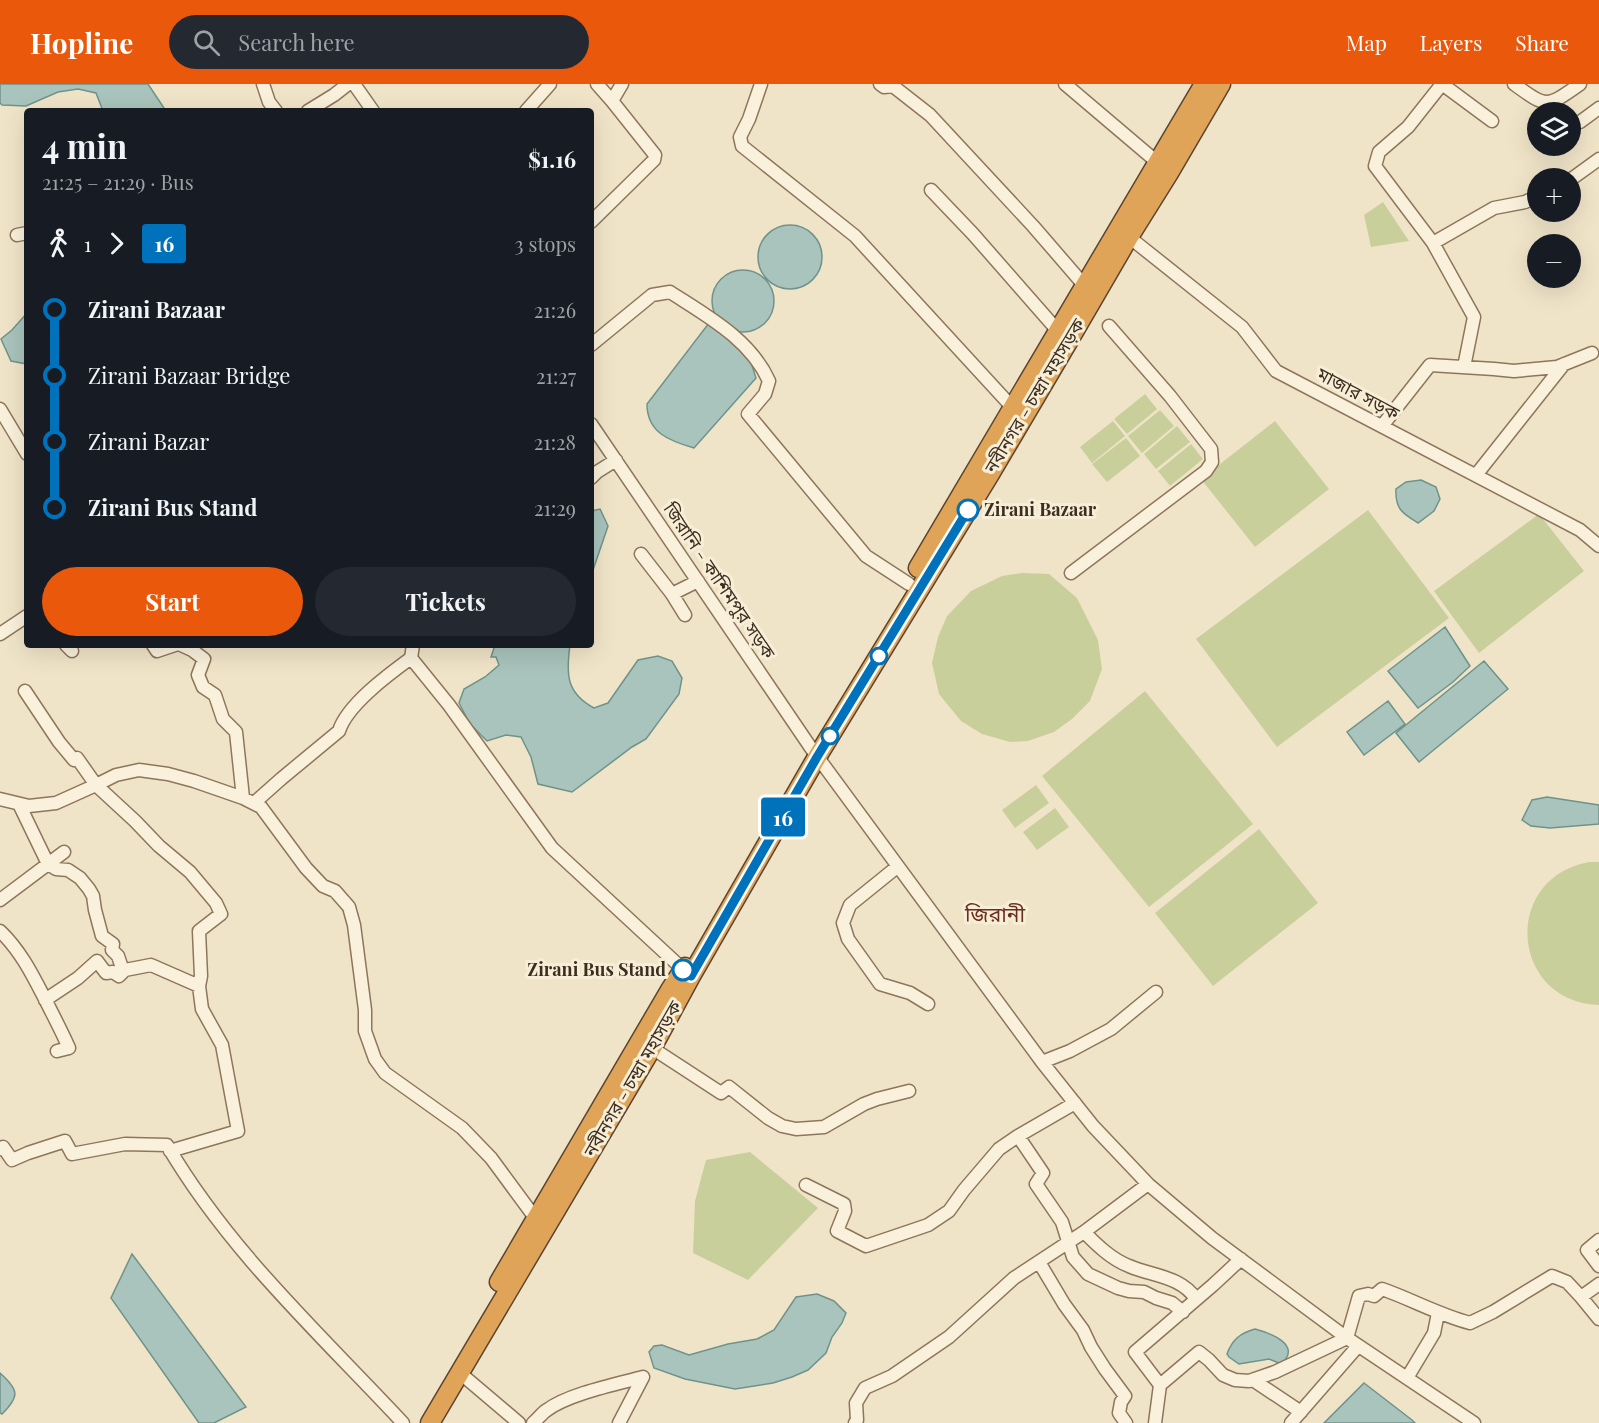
<!DOCTYPE html>
<html lang="en">
<head>
<meta charset="utf-8">
<style>
	body { margin:0; font-family:"Playfair Display","Noto Sans Bengali",serif; background:#242831; color:#f1f3f6; height:100vh; display:flex; flex-direction:column; font-size:22px; white-space:nowrap }
	* { box-sizing:border-box; margin:0 }
	p { font-size:20px; color:#9ea1a6 }
	.icon { flex:none; width:33px; height:33px; fill:none; stroke:currentColor; stroke-width:2; stroke-linecap:round; stroke-linejoin:round }
	.map { position:relative; flex:1; overflow:hidden }
	.panel { position:absolute; left:24px; top:24px; width:570px; height:540px; display:flex; flex-direction:column; background:#171b24; border-radius:6px; box-shadow:0 6px 24px #0002 }
	.panel>* { flex:none }
	.badge { padding:0 12px; border-radius:4px; font-size:21px; line-height:39px }
	.tools { position:absolute; left:1527px; top:18px; display:grid; gap:12px }
	.tools a { display:grid; place-items:center; width:54px; height:54px; border-radius:50%; background:#171b24; box-shadow:0 6px 24px #0002; font-size:30px }
	.map>.badge { position:absolute; translate:-50% -50%; box-shadow:0 0 0 3px #fff }
	.legs { display:flex; align-items:center; gap:9px; height:66px; padding:0 18px; font-size:20px }
	.legs p { margin-inline-start:auto }
	.summary { display:flex; align-items:center; justify-content:space-between; height:102px; padding:0 18px }
	h1 { font-size:33px; font-weight:700; line-height:45px }
	.button { display:flex; gap:12px; margin-top:auto; padding:12px 18px }
	.button a { flex:1; height:69px; border-radius:36px; background:#ea580c; color:#fff; font-size:24px; font-weight:700; line-height:69px; text-align:center }
	.button a+a { background:#242831; color:#f1f3f6 }
	ul { padding:0 18px; list-style:none }
	li { display:flex; align-items:center; gap:21px; height:66px; font-size:22px }
	li i { display:grid; place-items:center; width:9px; height:100%; margin:0 8px; background:currentColor }
	li i::after { content:''; width:15px; height:15px; margin:-8px; border:4px solid; border-radius:50%; background:#171b24 }
	li p { margin-inline-start:auto }
	li:first-child i { background:linear-gradient(#0000 50%,currentColor 0) }
	li:last-child i { background:linear-gradient(currentColor 50%,#0000 0) }
	header { display:flex; align-items:center; gap:36px; box-sizing:border-box; height:84px; padding:0 30px; background:#ea580c; color:#fff }
	header strong { font-size:28px }
	nav { display:flex; gap:33px; margin-inline-start:auto; font-size:21px }
	.search { width:420px; height:54px; background:#242831; display:flex; align-items:center; gap:15px; box-sizing:border-box; padding:0 21px; border-radius:33px; color:#9ea1a6; font-size:22px }
	.map>svg:first-child { display:block }
</style>
</head>
<body>
<header>
<strong>Hopline</strong>
<div class="search"><svg class="icon" aria-label="search" viewBox="0 0 24 24"><circle cx="10" cy="10" r="6"/><path d="M15 15l6 6"/></svg>Search here</div>
<nav><a>Map</a><a>Layers</a><a>Share</a></nav>
</header>
<div class="map">
<svg width="1599" height="1339" viewBox="0 0 1599 1339">
	<rect width="100%" height="100%" fill="#f0e4c8"/>
	<path fill="#c9cf9b" d="M1383 118 1409 157 1371 163 1364 131Z
		M1145 310 1157 325 1127 350 1114 335Z
		M1160 326 1174 342 1142 369 1128 352Z
		M1113 337 1125 352 1092 379 1080 363Z
		M1275 337 1329 405 1255 463 1201 395Z
		M1177 342 1190 358 1156 385 1144 370Z
		M1126 354 1140 372 1107 398 1092 380Z
		M1191 360 1203 375 1170 402 1158 387Z
		M1368 426 1449 534 1277 663 1196 555Z
		M1539 430 1584 487 1479 569 1434 507Z
		M1022 489 1049 490 1077 514 1098 556 1102 585 1090 617 1072 635 1054 648 1028 657 1010 658 982 650 961 637 939 610 932 579 938 553 947 532 971 507 1002 492Z
		M1145 607 1253 740 1149 823 1042 692Z
		M1036 701 1049 719 1015 744 1002 726Z
		M1055 724 1069 743 1037 766 1023 748Z
		M1259 745 1318 819 1213 902 1155 829Z
		M1589 778H1599V921C1510 918 1501 794 1589 778Z
		M750 1068 818 1124 748 1196 693 1169 695 1117 706 1076Z"/>
	<path fill="#a9c4bc" stroke="#6f938a" stroke-width="1.5" d="M0 0H148L166 27H103L96 9 78 5 58 8 26 22 2 21 0 19Z
		M758 173a32 32 0 1 1 64 0a32 32 0 1 1-64 0Z
		M712 217a31 31 0 1 1 62 0a31 31 0 1 1-62 0Z
		M27 229V280L11 277 1 255 12 246Z
		M709 239 727 253 750 275 756 294 694 364C670 357 647 349 647 320Z
		M1421 396 1436 403 1440 415 1434 427 1418 439C1402 429 1395 425 1396 405L1406 398Z
		M600 425 608 442 591 492V427Z
		M1445 543 1470 582 1453 598 1418 624 1388 587Z
		M495 561H570C566 590 566 609 594 624L608 619 638 576 658 572 672 577 682 594 679 610 646 655 632 663 572 708 538 700 531 673 521 653 506 651 487 657 470 640 459 619 464 605 485 593 499 581 496 573H491Z
		M1484 577 1508 605 1419 678 1396 649Z
		M1388 617 1405 640 1364 671 1347 648Z
		M1547 713 1599 721V740L1550 744 1531 742 1522 736 1532 716Z
		M132 1170 246 1323 214 1339H199L111 1214Z
		M817 1210 834 1217 846 1229 842 1239 832 1253 826 1269 808 1286 792 1293 773 1299 735 1305 685 1295 654 1284 649 1268 654 1262 662 1261 689 1271 728 1260 757 1255 774 1246 796 1213Z
		M1255 1245C1270 1249 1303 1261 1281 1280L1269 1275 1239 1280 1229 1273 1227 1270C1232 1256 1240 1249 1255 1245Z
		M0 1289C19 1306 20 1312 2 1330L0 1329Z
		M1364 1299 1412 1336 1415 1339H1324Z"/>
	<g fill="none" stroke-linecap="round" stroke-linejoin="round">
		<defs>
			<path id="minor" d="M263 0 269 18 276 27
				M354 0 373 27
				M597 0 612 17 622 0
				M761 0 749 35 740 53 742 62 855 152 1012 323
				M880 0 884 3 893 2 930 31 1033 142 1084 201
				M1065 0 1157 78
				M1442 0 1408 43 1379 68 1375 82 1433 159 1474 233 1464 283
				M1442 0 1492 37
				M1514 0C1547 24 1546 24 1580 0
				M308 27 334 11 348 0
				M526 27 550 0
				M1580 38 1599 24
				M1570 96 1599 75
				M931 106 973 150 1058 247
				M591 138 654 76 655 71 612 17
				M17 151 27 149
				M1129 153 1242 243 1276 287 1580 446 1599 462
				M1433 159 1494 124 1525 118 1538 112
				M591 261 652 211 670 208C707 232 750 255 769 297L765 310 748 330 866 472 909 500
				M0 325 27 370
				M591 340 811 664 1042 978 1093 1042 1148 1100 1212 1154 1347 1254 1474 1339
				M1382 342 1430 281 1494 285 1514 287 1557 283 1592 269
				M1476 391 1564 280
				M591 394 597 388 616 376
				M641 470 672 510 698 497
				M1071 489 1206 387 1212 378 1211 365 1170 312 1109 242
				M672 510 685 531
				M0 550 27 532
				M66 561 72 567
				M153 561 157 567 175 561
				M181 561 192 566 204 575 198 591 203 603 215 611 223 635 236 648 243 714
				M413 561 411 574 449 621 552 764 688 890
				M25 607 59 658 74 676 77 674 96 701 135 737 159 762 190 788 216 819 221 830 199 847 201 892 199 902
				M0 715 29 722 56 719 96 701 116 691 139 686 168 690 194 697 243 714 261 723 306 784 323 802 335 807 349 823 354 841 365 926V947L375 975 385 989 462 1044 491 1074 536 1135
				M254 719 281 695 339 647C347 621 389 590 411 574
				M19 720 48 780 56 785 68 786 80 794 89 805 93 812 95 826 102 852 113 860 112 866 118 872 123 887
				M897 783 850 821 843 839 848 855 880 900 910 909 928 920
				M0 816 64 768
				M0 847C21 867 33 892 46 917 54 933 62 948 69 964L57 967
				M45 916 78 894 97 877 106 889 113 888 119 892 125 886 151 881 199 902 202 925 222 961 238 1047 170 1067
				M652 964 721 1009 729 1003 768 1034 782 1042 796 1045 824 1043 864 1020 877 1015 909 1007
				M1042 978 1070 967 1111 945 1156 908
				M1018 1052 1043 1089 1036 1100 1062 1138 1073 1173 1088 1190 1118 1204 1129 1207 1144 1208 1156 1214 1172 1219 1183 1228
				M0 1065 3 1063 12 1076 28 1069 65 1057 72 1070 125 1060 167 1061C229 1167 320 1250 403 1339
				M806 1101 844 1120 845 1127 837 1147 866 1162 928 1141 949 1127 964 1106 999 1065 1018 1052 1075 1019
				M1084 1148C1097 1161 1111 1175 1129 1182 1152 1192 1181 1192 1196 1215
				M1599 1156 1587 1166 1599 1182
				M1039 1178 1064 1220 1083 1246 1091 1263 1105 1285 1125 1312 1121 1318 1119 1329 1126 1339
				M1581 1213 1599 1235
				M460 1289 519 1339
				M1407 1294 1434 1249 1438 1229
				M1253 1296 1301 1328
				M1160 1301 1135 1268 1213 1201 1241 1175
				M533 1339C538 1335 542 1329 547 1326 568 1310 617 1300 643 1293L619 1339
				M855 1339 857 1336 856 1319 865 1304 892 1292 949 1253 1014 1194 1084 1148 1148 1100
				M1155 1339 1160 1301 1199 1268 1209 1276 1223 1291 1235 1296 1249 1297 1275 1288 1347 1254 1359 1212 1368 1210 1374 1212 1382 1205C1411 1215 1439 1231 1470 1239L1493 1228 1552 1192 1567 1198 1581 1213 1599 1200
				M1291 1339 1358 1262"/>
			<path id="highway" d="M918 484C1012 322 1110 162 1204 0
				M499 1198 670 906 685 883
				M430 1339 652 964 691 892 817 673 990 390 1068 258 1129 153 1169 89 1221 0"/>
		</defs>
		<use href="#minor" stroke="#8d765c" stroke-width="15"/>
		<use href="#highway" stroke="#5b4430" stroke-width="21"/>
		<use href="#minor" stroke="#faf1dc" stroke-width="12"/>
		<use href="#highway" stroke="#e0a458" stroke-width="18"/>
	</g>
	<g fill="none" stroke-linecap="round" stroke-linejoin="round">
		<defs>
			<path id="line-1" d="M683 886 691 892 817 673 968 426"/>
		</defs>
		<use href="#line-1" stroke="#fff" stroke-width="14"/>
		<use href="#line-1" stroke="#0072bc" stroke-width="9"/>
	</g>
	<g fill="#fff" stroke="#0072bc" stroke-width="3">
		<circle cx="968" cy="426" r="10"/>
		<circle cx="879" cy="572" r="8"/>
		<circle cx="830" cy="652" r="8"/>
		<circle cx="683" cy="886" r="10"/>
	</g>
	<g text-anchor="middle" stroke-width="6" stroke-linejoin="round" paint-order="stroke">
		<g font-size="18" fill="#3d2e20" stroke="#f7eed8">
			<text transform="translate(1358 310) rotate(28)" y="6">মাজার সড়ক</text>
			<text transform="translate(1035 312) rotate(-59)" y="6">নবীনগর - চন্দ্রা মহাসড়ক</text>
			<text transform="translate(719 497) rotate(56)" y="6">জিরানি - কাশিমপুর সড়ক</text>
			<text transform="translate(633 995) rotate(-60)" y="6">নবীনগর - চন্দ্রা মহাসড়ক</text>
		</g>
		<g font-size="18" font-weight="bold" fill="#3d2e20" stroke="#f7eed8" text-anchor="start">
			<text x="984" y="432">Zirani Bazaar</text>
			<text x="666" y="892" text-anchor="end">Zirani Bus Stand</text>
		</g>
		<g font-size="21" fill="#6b2e1e" stroke="#f7eed8">
			<text x="995" y="838">জিরানী</text>
		</g>
	</g>
</svg>
<div class="tools">
<a><svg class="icon" aria-label="layers" viewBox="0 0 24 24"><path d="M12 4l9 5-9 5-9-5zM3 14l9 5 9-5"/></svg></a>
<a>+</a>
<a>−</a>
</div>
<b class="badge" style="left:783px;top:733px;background:#0072bc;color:#fff">16</b>
<section class="panel">
<div class="summary"><div><h1>4 min</h1><p>21:25 – 21:29 · Bus</p></div><b>$1.16</b></div>
<div class="legs"><svg class="icon" aria-label="walk" viewBox="0 0 24 24"><circle cx="13" cy="4" r="2"/><path d="M13 8l-2 6 4 7M11 14l-3 7M7 12l3-4h3l4 4"/></svg>1<svg class="icon" aria-label="forward" viewBox="0 0 24 24"><path d="M9 5l7 7-7 7"/></svg><b class="badge" style="background:#0072bc;color:#fff">16</b><p>3 stops</p></div>
<ul>
<li><i style="color:#0072bc"></i><b>Zirani Bazaar</b><p>21:26</p></li>
<li><i style="color:#0072bc"></i><span>Zirani Bazaar Bridge</span><p>21:27</p></li>
<li><i style="color:#0072bc"></i><span>Zirani Bazar</span><p>21:28</p></li>
<li><i style="color:#0072bc"></i><b>Zirani Bus Stand</b><p>21:29</p></li>
</ul>
<div class="button"><a>Start</a><a>Tickets</a></div>
</section>
</div>
</body>
</html>
